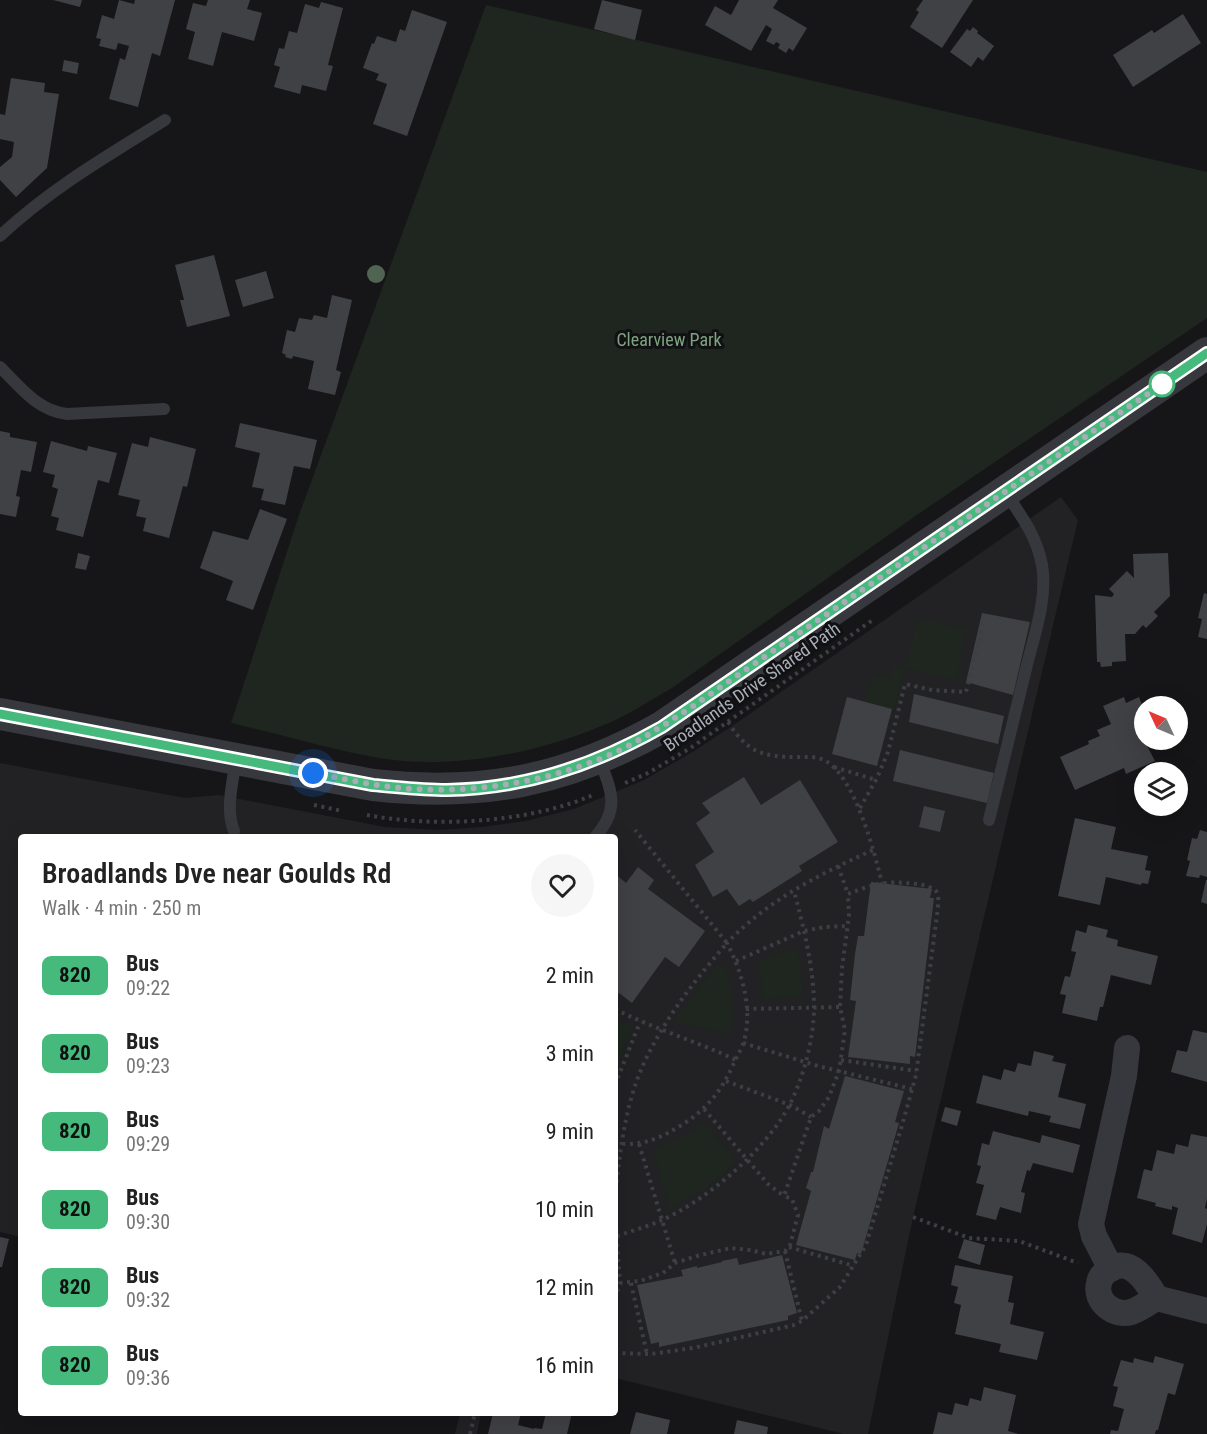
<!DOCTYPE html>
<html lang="en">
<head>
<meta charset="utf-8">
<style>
	body { margin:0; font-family:"Roboto Condensed",sans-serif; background:#f6f6f6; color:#222; height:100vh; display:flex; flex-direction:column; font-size:22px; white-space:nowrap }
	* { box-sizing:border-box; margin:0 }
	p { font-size:20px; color:#767676 }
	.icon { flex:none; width:33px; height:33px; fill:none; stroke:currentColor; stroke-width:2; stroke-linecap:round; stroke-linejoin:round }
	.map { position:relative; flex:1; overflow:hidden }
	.panel { position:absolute; left:18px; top:834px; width:600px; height:582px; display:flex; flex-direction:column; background:#fff; border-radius:6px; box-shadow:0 6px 24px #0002 }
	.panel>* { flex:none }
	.badge { padding:0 12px; border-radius:9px; font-size:21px; line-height:39px }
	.needle { width:39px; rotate:314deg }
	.fabs { position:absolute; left:1134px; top:696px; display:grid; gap:12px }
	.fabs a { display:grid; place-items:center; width:54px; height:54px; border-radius:50%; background:#fff; box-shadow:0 6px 24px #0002; font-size:30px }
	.you { position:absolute; width:30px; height:30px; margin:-15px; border:4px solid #fff; border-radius:50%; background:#1a73e8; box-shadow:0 0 0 9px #1a73e833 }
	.map>.badge { position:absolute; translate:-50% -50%; box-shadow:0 0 0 3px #fff }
	.round { display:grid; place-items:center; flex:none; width:63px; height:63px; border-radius:32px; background:#f6f6f6 }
	.overview { display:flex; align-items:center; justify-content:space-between; height:102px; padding:0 24px }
	h1 { font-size:28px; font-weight:600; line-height:45px }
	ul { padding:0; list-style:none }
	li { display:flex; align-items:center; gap:18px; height:78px; padding:0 24px }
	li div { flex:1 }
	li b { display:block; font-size:22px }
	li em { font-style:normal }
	li .badge { min-width:66px; font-weight:700; text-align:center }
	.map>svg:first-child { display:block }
</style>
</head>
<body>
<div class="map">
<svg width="1207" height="1434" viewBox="0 0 1207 1434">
	<rect width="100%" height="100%" fill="#161618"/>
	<path fill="#222225" d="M1061 497 1078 520 913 1217 868 1434H844L615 1378V837H21V1237L0 1232V763L185 798 219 795 385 827 440 830 482 827 526 821 574 809 644 780 694 751 741 720Z
		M460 1413H481L477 1434H455Z"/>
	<path fill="#1e261f" d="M486 5 1207 172V318L914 517 672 688C648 702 625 717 599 727 534 754 449 770 379 758 329 749 280 734 231 723L299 515Z
		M918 618 967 629 956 680 905 668 894 710 865 701 873 674 890 677 893 666 905 668Z
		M796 947 800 962 803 996 762 999 761 981 756 962Z
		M718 964 725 966C732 987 737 1010 731 1032L728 1033 678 1023 675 1018Z
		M615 1019 633 1026 615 1071Z
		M704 1122 737 1162 703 1190 669 1207 653 1150 685 1136Z"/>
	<path fill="#404145" d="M53 0H82L80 7Z
		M119 0 134 4 135 0H175L160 56 152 53 138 107 109 99 120 58 125 60 129 46 118 43 116 50 99 46 101 39 96 38 102 15 114 19Z
		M208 0H250L247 9 262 13 254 41 222 32 213 66 188 59 195 32 186 29 193 3 206 6Z
		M602 0 642 10 635 40 594 29Z
		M739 0H778L773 8 807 28 793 51 789 48 786 53 778 48 780 44 776 42 774 45 766 41 772 29 766 25 751 51 705 25 715 6 731 15Z
		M923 0H973L942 48 910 27 919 12 916 10Z
		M321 2 343 8 328 65 333 66 326 91 302 85 300 94 274 87 280 67 274 65 279 48 284 49 289 31 297 33 305 4 319 8Z
		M412 10 447 22 407 136 373 124 387 84 376 80 379 74 363 68 372 43 374 44 377 36 396 42 400 29 405 31Z
		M1183 14 1201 43 1133 87 1113 55 1152 30 1154 33Z
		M973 27 978 31 977 33 994 46 983 61 978 57 971 67 950 52 967 29 970 31Z
		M64 60 79 63 77 74 62 71Z
		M11 78 45 83 44 92 59 94 47 168 16 197 0 180V167L12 157 14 142 0 139V114L5 115Z
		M214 255 230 316 187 327 180 300H184L175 265Z
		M266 271 274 298 243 307 235 280Z
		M332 295 352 300 336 370 341 372 335 395 308 389 314 361 293 356 292 359 285 357 286 355 282 353 287 330 295 332 299 318 312 320 314 315 327 318Z
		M240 423 317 440 310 469 294 466 285 505 261 500 264 489 252 487 260 453 235 447Z
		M0 431 10 433V437L37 442 31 472 21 470 16 496 20 497 16 517 0 514Z
		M150 437 196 449 187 487 183 486 169 538 143 531 146 518 136 516 140 500 118 495 132 443 148 447Z
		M51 441 87 451 88 446 117 453 109 483 98 480 83 537 56 530 59 518 51 516 58 489 52 487 55 475 43 472Z
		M260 509 287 519 253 610 226 600 233 581 200 568 213 531 248 540Z
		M78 553 90 556 86 570 75 568Z
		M1168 553 1170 596 1154 612 1158 616 1146 628 1143 625 1135 634H1125L1126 661 1112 662V666L1101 667 1100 662H1097L1095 595 1112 597 1114 594 1109 589 1127 571 1134 578 1133 554Z
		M1204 593 1207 594V639L1198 637 1202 619 1198 618Z
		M982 613 1030 622 1013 695 966 682Z
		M914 694 1004 716 998 744 909 722Z
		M847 697 892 709 877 766 832 754Z
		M1124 697 1126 703 1139 697 1144 710V740L1155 761 1126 774 1124 768 1075 790 1060 757 1089 744 1088 741 1100 736 1097 730 1111 724 1103 706Z
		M900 750 994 773 987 803 893 781Z
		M744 777 761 805 800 780 838 842 799 866 802 871 753 902 750 899 739 906 727 889 713 897 695 865 714 852 696 823 710 813 702 803Z
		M924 806 945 811 940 832 919 827Z
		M1075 818 1116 827 1111 849 1148 856 1145 870 1151 871 1148 884 1142 883 1141 885 1106 877 1100 905 1058 896Z
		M1200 830 1207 832V877L1200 875 1199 878 1186 876 1190 861 1187 860 1192 838 1197 839Z
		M638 867 654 880 648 889 705 931 679 967 665 957 632 1003 619 993 615 998V874L626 883Z
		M1206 880H1207V904L1201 902Z
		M871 882 932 889 930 898H934L915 1057 910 1056V1064L848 1057 856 1001 850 1000 855 954 858 936H864Z
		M1088 925 1108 930 1106 937 1118 940 1117 946 1158 956 1151 985 1111 975 1103 1007H1100L1097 1021 1062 1013 1066 995 1060 994 1065 976 1070 977 1076 952 1071 951 1076 930 1086 933Z
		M1193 1030 1207 1033V1082L1171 1072 1177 1050 1187 1052Z
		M1034 1051 1054 1056 1052 1061 1066 1064 1058 1097 1086 1104 1080 1129 1049 1122 1051 1116 1029 1111 1028 1116 976 1103 983 1075 1001 1080 1004 1069 1015 1072 1018 1063 1031 1066Z
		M845 1076 904 1091 895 1122 899 1123 861 1254 857 1253 855 1260 796 1245 811 1191 806 1188 811 1172H813L824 1126 829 1129Z
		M945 1107 961 1111 957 1126 941 1121Z
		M993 1131 1040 1143 1042 1135 1080 1145 1073 1173 1033 1163 1030 1171 1027 1170 1021 1192 1025 1193 1021 1213 1000 1207 996 1220 976 1215 984 1185 976 1183 981 1166 977 1165 982 1143 989 1145Z
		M1191 1134 1207 1137V1199L1205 1208 1207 1209V1224L1202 1243 1172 1234 1178 1208 1172 1206V1210L1155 1206 1156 1203 1137 1198 1144 1169 1152 1171 1157 1150 1174 1154 1176 1144 1188 1147Z
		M0 1237 9 1239 2 1267H0Z
		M964 1239 985 1245 980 1265 958 1258Z
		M782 1255 797 1313 788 1316V1320L659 1347V1342L651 1344 637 1285 683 1276 681 1270 697 1266V1268L722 1262V1261L737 1258 739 1265Z
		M955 1265 1013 1276 1008 1302 1014 1303 1010 1324 1044 1332 1037 1360 999 1352 1001 1344 955 1334 961 1305 954 1303 958 1287 951 1285Z
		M1155 1356 1184 1364 1175 1395 1168 1393 1158 1430H1156L1155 1434H1110L1111 1430 1118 1431 1124 1409 1113 1406 1118 1387 1113 1386 1121 1360 1133 1363 1134 1358 1153 1363Z
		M984 1387 1016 1395 1008 1431 1019 1434H933L938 1412 952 1415 955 1403 968 1406 970 1398 981 1401Z
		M636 1412 670 1420 667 1434H630Z
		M493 1413H521L518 1425 534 1429V1428L542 1429 546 1413H572L567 1434H488Z
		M737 1420 768 1427 767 1434H734Z"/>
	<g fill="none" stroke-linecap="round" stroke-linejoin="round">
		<path stroke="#3d3f44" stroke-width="4" stroke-dasharray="3 4.5" stroke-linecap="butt" d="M728 722C747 752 762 757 797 757 806 757 816 756 824 760 855 776 874 851 882 883
			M834 767 876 780
			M625 783 646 774 689 749 874 619
			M314 805 342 811
			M860 808 877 778 888 752 905 684 932 690 966 692 985 618
			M367 815C435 828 528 823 593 795
			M838 866 848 894
			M736 961 804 931 824 927 848 926
			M615 1009C654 1029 696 1041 736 1060
			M746 1009 840 1007
			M743 1043 818 1066 912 1089
			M841 1060 916 1071
			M726 1081 790 1105 811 1117
			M615 1085 640 1022
			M704 1109 768 1184 784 1196
			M615 1143C639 1147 659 1139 680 1126 705 1111 721 1092 733 1065 736 1058 740 1052 743 1044 754 1011 742 972 727 943 768 900 820 874 873 850
			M639 1144 675 1263
			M615 1197C620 1152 625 1104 644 1063 665 1018 695 980 727 943L635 830
			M615 1214 620 1283 615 1299
			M913 1217 969 1238 1019 1241 1078 1263
			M617 1236C631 1231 646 1227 660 1221 706 1201 767 1149 790 1104 804 1076 814 1038 814 1007 814 968 804 929 794 891
			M789 1247 854 1266
			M785 1251 802 1321
			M631 1283 647 1354
			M615 1353 651 1354 693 1348 794 1325 802 1321 840 1287 866 1245 903 1122 916 1075 938 907C938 902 939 897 937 893 933 882 890 881 879 884 869 886 858 890 848 894L849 916 842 968 840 1007 845 1030 839 1071 829 1097 819 1111 811 1117 784 1196 792 1199 798 1215 790 1245 785 1251 766 1254 751 1250 731 1248 697 1256 675 1263 663 1273 640 1281 620 1283
			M470 1434 475 1413"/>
		<path stroke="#37383d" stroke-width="12" d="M0 236C50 189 107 156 165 120
			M0 367C20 387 38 411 67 414L164 409
			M989 820C1001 771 1013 722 1025 673 1033 638 1048 600 1042 565 1037 537 1021 515 1005 492
			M234 831C225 808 233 782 236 759
			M595 837C621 809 611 790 599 758"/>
		<path stroke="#37383d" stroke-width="26" d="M1111 1269 1094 1236 1091 1224 1124 1076 1127 1048
			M1156 1298C1147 1282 1131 1256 1110 1269 1105 1272 1100 1277 1099 1283 1094 1302 1115 1317 1131 1312 1140 1309 1148 1303 1156 1298L1207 1311"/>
		<path stroke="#37383d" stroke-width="32" d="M0 714 373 785C482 797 567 781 662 727L1207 353"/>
	</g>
	<circle fill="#506452" cx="376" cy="274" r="9"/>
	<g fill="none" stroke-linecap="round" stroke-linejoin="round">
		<defs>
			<path id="line" d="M0 714 373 785C398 787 422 790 447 790 523 789 597 764 662 727L1207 353"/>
		</defs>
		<use href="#line" stroke="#fff" stroke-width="14"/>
		<use href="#line" stroke="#46ba7c" stroke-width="9"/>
		<path stroke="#a8adb8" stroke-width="6" stroke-dasharray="0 10.8" d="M313 773C346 779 379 787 412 789 486 793 565 779 630 745 652 733 672 720 693 706L1162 384"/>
	</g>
	<circle fill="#fff" stroke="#46ba7c" stroke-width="3" cx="1162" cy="384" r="12"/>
	<g text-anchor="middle" stroke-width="6" stroke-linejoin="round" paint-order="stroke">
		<g font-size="18" fill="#7fa381" stroke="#111113">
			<text x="669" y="346">Clearview Park</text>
		</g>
		<g font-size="18" fill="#a8adb8" stroke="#111113">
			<text transform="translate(752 687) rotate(-35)" y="6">Broadlands Drive Shared Path</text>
		</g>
	</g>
</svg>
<div class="fabs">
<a><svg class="needle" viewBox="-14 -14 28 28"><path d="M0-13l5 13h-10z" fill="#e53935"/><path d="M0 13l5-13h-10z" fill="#767676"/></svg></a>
<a><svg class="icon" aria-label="layers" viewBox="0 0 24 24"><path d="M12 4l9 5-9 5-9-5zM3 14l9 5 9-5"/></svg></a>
</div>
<div class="you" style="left:313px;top:773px"></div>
<section class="panel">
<div class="overview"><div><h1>Broadlands Dve near Goulds Rd</h1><p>Walk · 4 min · 250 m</p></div><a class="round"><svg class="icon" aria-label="heart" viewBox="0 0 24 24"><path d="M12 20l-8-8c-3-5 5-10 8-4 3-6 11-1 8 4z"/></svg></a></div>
<ul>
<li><span class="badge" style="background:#46ba7c;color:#111">820</span><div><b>Bus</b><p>09:22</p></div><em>2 min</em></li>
<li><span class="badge" style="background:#46ba7c;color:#111">820</span><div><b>Bus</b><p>09:23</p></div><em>3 min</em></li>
<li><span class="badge" style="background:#46ba7c;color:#111">820</span><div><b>Bus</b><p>09:29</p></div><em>9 min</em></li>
<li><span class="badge" style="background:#46ba7c;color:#111">820</span><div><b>Bus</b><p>09:30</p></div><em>10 min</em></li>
<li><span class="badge" style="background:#46ba7c;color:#111">820</span><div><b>Bus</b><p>09:32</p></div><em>12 min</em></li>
<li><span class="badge" style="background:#46ba7c;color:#111">820</span><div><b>Bus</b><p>09:36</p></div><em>16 min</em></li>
</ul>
</section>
</div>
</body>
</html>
